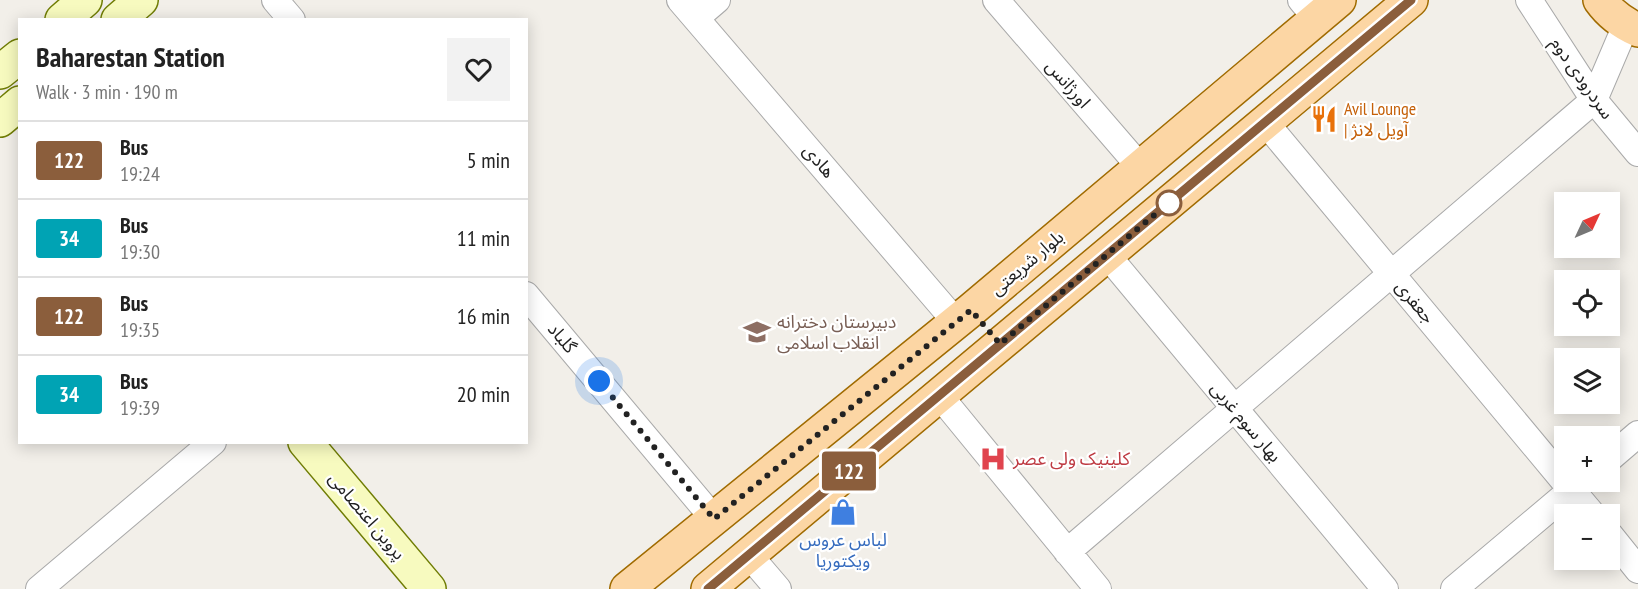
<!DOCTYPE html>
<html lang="en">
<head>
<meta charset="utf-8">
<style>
	body { margin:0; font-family:"PT Sans Narrow","Noto Sans Arabic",sans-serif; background:#f2f2f2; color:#222; height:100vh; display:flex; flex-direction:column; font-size:22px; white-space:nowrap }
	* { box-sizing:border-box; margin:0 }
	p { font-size:20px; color:#767676 }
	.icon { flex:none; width:33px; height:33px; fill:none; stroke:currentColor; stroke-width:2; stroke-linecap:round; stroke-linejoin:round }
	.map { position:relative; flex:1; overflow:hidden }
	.details { position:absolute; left:18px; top:18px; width:510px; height:426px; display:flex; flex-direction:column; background:#fff; border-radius:0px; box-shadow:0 3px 15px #0003 }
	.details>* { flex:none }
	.badge { padding:0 12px; border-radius:4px; font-size:21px; line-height:39px }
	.needle { width:39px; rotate:46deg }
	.buttons { position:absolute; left:1554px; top:192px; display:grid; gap:12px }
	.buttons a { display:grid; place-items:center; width:66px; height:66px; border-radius:0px; background:#fff; box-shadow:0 3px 15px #0003; font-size:30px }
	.you { position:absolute; width:30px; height:30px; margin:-15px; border:4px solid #fff; border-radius:50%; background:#1a73e8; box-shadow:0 0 0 9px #1a73e833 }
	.map>.badge { position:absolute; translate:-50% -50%; box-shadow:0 0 0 3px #fff }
	.round { display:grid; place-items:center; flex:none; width:63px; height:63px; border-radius:0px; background:#f2f2f2 }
	.head { display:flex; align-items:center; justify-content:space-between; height:102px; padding:0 18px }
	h1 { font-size:28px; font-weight:700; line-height:45px }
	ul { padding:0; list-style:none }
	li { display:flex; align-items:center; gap:18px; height:78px; padding:0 18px; border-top:2px solid #e0e0e0 }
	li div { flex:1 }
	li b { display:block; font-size:22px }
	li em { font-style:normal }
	li .badge { min-width:66px; font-weight:700; text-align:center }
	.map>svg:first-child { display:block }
</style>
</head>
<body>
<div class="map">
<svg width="1638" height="589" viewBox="0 0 1638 589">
	<rect width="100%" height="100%" fill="#f2efe9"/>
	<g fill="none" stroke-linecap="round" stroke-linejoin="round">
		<defs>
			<path id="minor" d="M275 0 292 20
				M680 0 956 322
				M996 0 1141 168
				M1301 0 1316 18
				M1529 0 1594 100 1638 153
				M696 18 717 0
				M1265 122 1564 481
				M1107 255 1385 589
				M526 295 714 519
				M939 395 1098 589
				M1610 458 1638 434
				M1565 482 1592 514
				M1610 535 1638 570
				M1067 552 1594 100 1626 25
				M749 555 778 589
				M39 589 213 442
				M1454 589 1581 482"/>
			<path id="secondary" d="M62 20 85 0
				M118 20 141 0
				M0 72 20 56
				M0 120 20 103
				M305 442 429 589"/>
			<path id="primary" d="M1600 0C1610 14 1622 23 1638 30
				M627 589 971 310 1339 0
				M708 589 1411 0"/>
		</defs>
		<use href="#minor" stroke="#a9a9a9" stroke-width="28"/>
		<use href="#secondary" stroke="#707d05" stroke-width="36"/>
		<use href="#primary" stroke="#a06b00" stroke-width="36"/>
		<use href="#minor" stroke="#fff" stroke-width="26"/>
		<use href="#secondary" stroke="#f7fabf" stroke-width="33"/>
		<use href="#primary" stroke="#fcd6a4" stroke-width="33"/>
	</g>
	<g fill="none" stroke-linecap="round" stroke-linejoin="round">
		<defs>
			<path id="line" d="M708 589 1411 0"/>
		</defs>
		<use href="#line" stroke="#fff" stroke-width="14"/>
		<use href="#line" stroke="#8b5e3c" stroke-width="9"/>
		<path stroke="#222" stroke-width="6" stroke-dasharray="0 10.8" d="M599 381 714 519 971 310 1000 344 1177 196 1169 203"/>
	</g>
	<defs>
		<symbol id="restaurant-bare" viewBox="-9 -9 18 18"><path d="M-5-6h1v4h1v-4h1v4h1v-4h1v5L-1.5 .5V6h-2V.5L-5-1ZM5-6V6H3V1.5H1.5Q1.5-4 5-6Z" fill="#e8710a" stroke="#fff" stroke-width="2.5" paint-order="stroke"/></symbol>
		<symbol id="school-bare" viewBox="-9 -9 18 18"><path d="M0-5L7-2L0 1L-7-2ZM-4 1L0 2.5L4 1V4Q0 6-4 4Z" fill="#8d6e63" stroke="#fff" stroke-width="2.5" paint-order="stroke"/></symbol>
		<symbol id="hospital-bare" viewBox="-9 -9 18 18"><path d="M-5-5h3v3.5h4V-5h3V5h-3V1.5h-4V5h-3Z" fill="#e0444e" stroke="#fff" stroke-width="2.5" paint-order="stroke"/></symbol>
		<symbol id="shop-bare" viewBox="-9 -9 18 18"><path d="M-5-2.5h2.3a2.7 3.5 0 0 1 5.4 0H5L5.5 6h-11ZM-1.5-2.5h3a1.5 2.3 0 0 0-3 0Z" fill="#3f7fe0" stroke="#fff" stroke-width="2.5" paint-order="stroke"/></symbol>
	</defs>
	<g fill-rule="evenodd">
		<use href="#restaurant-bare" x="1305" y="100" width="38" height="38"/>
		<use href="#school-bare" x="738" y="313" width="38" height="38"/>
		<use href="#hospital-bare" x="974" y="440" width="38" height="38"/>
		<use href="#shop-bare" x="824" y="493" width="38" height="38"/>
	</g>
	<circle fill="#fff" stroke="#8b5e3c" stroke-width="3" cx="1169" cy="203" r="12"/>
	<g text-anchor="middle" stroke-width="4.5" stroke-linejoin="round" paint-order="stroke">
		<g font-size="18" fill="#222" stroke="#fff">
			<text transform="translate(1582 78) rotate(55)" y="6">سردرودی دوم</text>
			<text transform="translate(1068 84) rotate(49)" y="6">اورژانس</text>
			<text transform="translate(819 161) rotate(49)" y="6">هادی</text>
			<text transform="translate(1027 263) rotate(-40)" y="6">بلوار شریعتى</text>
			<text transform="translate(1415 302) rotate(50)" y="6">جعفری</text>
			<text transform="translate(562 338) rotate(50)" y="6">گلباد</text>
			<text transform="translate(1246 422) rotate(50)" y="6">بهار سوم غربی</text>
			<text transform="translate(367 516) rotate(50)" y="6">پروین اعتصامى</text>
		</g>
		<g font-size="18" fill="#c56008" stroke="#fff" text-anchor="start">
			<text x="1344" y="115">Avil Lounge<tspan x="1344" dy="21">| آویل لانژ</tspan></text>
		</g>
		<g font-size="18" fill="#785e54" stroke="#fff" text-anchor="start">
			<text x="777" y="328">دبیرستان دخترانه<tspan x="777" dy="21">انقلاب اسلامی</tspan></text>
		</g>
		<g font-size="18" fill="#be3a42" stroke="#fff" text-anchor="start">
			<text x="1013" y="465">کلینیک ولی عصر</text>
		</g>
		<g font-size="18" fill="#366cbe" stroke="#fff">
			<text x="843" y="546">لباس عروس<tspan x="843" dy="21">ويكتوريا</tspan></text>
		</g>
	</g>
</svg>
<div class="buttons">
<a><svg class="needle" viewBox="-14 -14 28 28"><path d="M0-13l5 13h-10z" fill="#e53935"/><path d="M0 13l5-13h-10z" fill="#767676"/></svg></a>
<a><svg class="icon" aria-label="locate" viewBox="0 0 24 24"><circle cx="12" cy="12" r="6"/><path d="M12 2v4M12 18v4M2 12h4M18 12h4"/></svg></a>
<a><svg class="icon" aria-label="layers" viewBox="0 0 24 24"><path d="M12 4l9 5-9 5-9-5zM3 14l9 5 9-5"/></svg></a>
<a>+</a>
<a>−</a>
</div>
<div class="you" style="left:599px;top:381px"></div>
<b class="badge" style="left:849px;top:471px;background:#8b5e3c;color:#fff">122</b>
<section class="details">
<div class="head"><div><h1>Baharestan Station</h1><p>Walk · 3 min · 190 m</p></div><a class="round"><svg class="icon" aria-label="heart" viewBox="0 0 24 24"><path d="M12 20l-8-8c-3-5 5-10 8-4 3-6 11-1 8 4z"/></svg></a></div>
<ul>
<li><span class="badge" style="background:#8b5e3c;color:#fff">122</span><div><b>Bus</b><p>19:24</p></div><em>5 min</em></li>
<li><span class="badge" style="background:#00a3b4;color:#fff">34</span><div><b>Bus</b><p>19:30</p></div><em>11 min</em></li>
<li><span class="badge" style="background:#8b5e3c;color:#fff">122</span><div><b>Bus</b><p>19:35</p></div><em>16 min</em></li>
<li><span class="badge" style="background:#00a3b4;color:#fff">34</span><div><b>Bus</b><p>19:39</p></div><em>20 min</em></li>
</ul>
</section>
</div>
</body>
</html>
